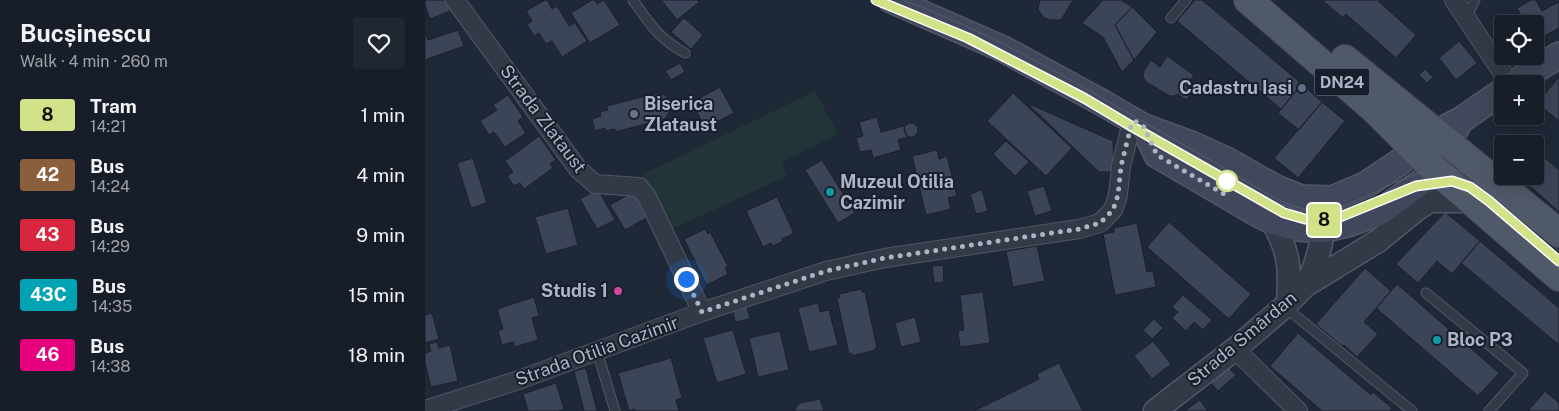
<!DOCTYPE html>
<html lang="en">
<head>
<meta charset="utf-8">
<style>
	body { margin:0; font-family:"Public Sans",sans-serif; background:#202731; color:#f1f3f6; height:100vh; display:flex; flex-direction:column; font-size:19px; white-space:nowrap }
	* { box-sizing:border-box; margin:0 }
	p { font-size:16px; color:#9ea2a8 }
	.icon { flex:none; width:28px; height:28px; fill:none; stroke:currentColor; stroke-width:2; stroke-linecap:round; stroke-linejoin:round }
	.map { position:relative; flex:1; overflow:hidden }
	.drawer { display:flex; flex-direction:column; background:#171e29; width:425px }
	.drawer>* { flex:none }
	.badge { padding:0 10px; border-radius:4px; font-size:18px; line-height:32px }
	.buttons { position:absolute; left:1069px; top:15px; display:grid; gap:10px }
	.buttons a { display:grid; place-items:center; width:50px; height:50px; border-radius:5px; background:#171e29; box-shadow:0 5px 20px #0002,0 0 0 1px #363c46; font-size:25px }
	.you { position:absolute; width:25px; height:25px; margin:-12px; border:4px solid #fff; border-radius:50%; background:#1a73e8; box-shadow:0 0 0 8px #1a73e833 }
	.map>.badge { position:absolute; translate:-50% -50%; box-shadow:0 0 0 2px #fff }
	.round { display:grid; place-items:center; flex:none; width:52px; height:52px; border-radius:5px; background:#202731 }
	.headline { display:flex; align-items:center; justify-content:space-between; height:85px; padding:0 20px }
	h1 { font-size:24px; font-weight:700; line-height:38px }
	ul { padding:0; list-style:none }
	li { display:flex; align-items:center; gap:15px; height:60px; padding:0 20px }
	li div { flex:1 }
	li b { display:block; font-size:19px }
	li em { font-style:normal }
	li .badge { min-width:55px; font-weight:700; text-align:center }
	main { display:flex; flex:1; min-height:0 }
	.map>svg:first-child { display:block }
</style>
</head>
<body>
<main>
<section class="drawer">
<div class="headline"><div><h1>Bucșinescu</h1><p>Walk · 4 min · 260 m</p></div><a class="round"><svg class="icon" aria-label="heart" viewBox="0 0 24 24"><path d="M12 20l-8-8c-3-5 5-10 8-4 3-6 11-1 8 4z"/></svg></a></div>
<ul>
<li><span class="badge" style="background:#d2e288;color:#111">8</span><div><b>Tram</b><p>14:21</p></div><em>1 min</em></li>
<li><span class="badge" style="background:#8b5e3c;color:#fff">42</span><div><b>Bus</b><p>14:24</p></div><em>4 min</em></li>
<li><span class="badge" style="background:#d7263d;color:#fff">43</span><div><b>Bus</b><p>14:29</p></div><em>9 min</em></li>
<li><span class="badge" style="background:#00a3b4;color:#fff">43C</span><div><b>Bus</b><p>14:35</p></div><em>15 min</em></li>
<li><span class="badge" style="background:#e6007e;color:#fff">46</span><div><b>Bus</b><p>14:38</p></div><em>18 min</em></li>
</ul>
</section>
<div class="map">
<svg width="1134" height="411" viewBox="0 0 1134 411">
	<rect width="100%" height="100%" fill="#1f2837"/>
	<path fill="#213438" d="M390 91 413 134 357 162 362 176 247 229 217 175Z"/>
	<path fill="#3b4557" stroke="#1a212e" d="M0 0H21L25 11 5 19 0 5Z
		M120 0H122L127 9 132 6 144 26 150 23 162 41 137 57 127 41 121 44 114 33 109 36 102 25 107 21 101 11Z
		M167 0H170L172 4 179 0 195 25 165 43 146 13Z
		M236 0H273L274 2 252 20Z
		M648 0 636 20H625L618 17 613 9 615 0Z
		M678 0H696L707 7 690 25 709 60 697 72 678 37 657 23Z
		M770 0H777L877 84 856 109 752 21Z
		M897 0H952L991 35 971 58 921 14 918 18Z
		M1106 0H1111L1117 11 1134 2V28L1110 41V24H1101L1092 8Z
		M707 7 732 32 709 60 690 25Z
		M259 18 278 35 266 49 246 32Z
		M33 30 39 46 0 60V31L3 40Z
		M1034 41 1052 63 1031 80 1014 58Z
		M742 56 769 75 761 86 768 91 762 100 752 94 750 96H745L721 82 718 77 719 71 726 60 735 67Z
		M255 63 260 72 246 80 240 71Z
		M1000 69 1008 77 1002 83 994 75Z
		M1134 77V121L1112 103Z
		M877 84 897 102 874 130 853 113Z
		M295 87 309 113 280 128 267 102Z
		M232 93 240 95 246 102 245 111 240 119 190 132V129L180 131V128L170 131 167 119 176 116 175 112 183 110 182 106Z
		M588 93 647 148 621 176 562 121Z
		M83 95 98 117 93 121 101 133 80 147 69 132 64 135 55 121 72 110 68 105Z
		M897 102 920 121 873 178 849 158Z
		M602 103 688 141 689 172H674Z
		M452 117 456 132 479 126 482 137 473 140 476 150 448 158 446 150 435 152 431 138 438 136 434 122Z
		M479 130a7 7 0 1 1 14 0a7 7 0 1 1-14 0Z
		M1092 133 1104 144H1082Z
		M114 136 131 160 125 164 128 168 99 189 95 183 89 186 82 176 88 172 80 161Z
		M581 141 604 162 590 176 568 154Z
		M1110 149 1134 170V212L1094 176H1110Z
		M512 150 514 159 522 156 532 196 523 198 526 209 501 215 487 156Z
		M48 158 62 203 46 208 32 163Z
		M397 160 430 213 413 223 380 170Z
		M619 186 627 211 610 216 602 191Z
		M173 189 190 220 172 229 155 199Z
		M557 190 563 211 551 214 545 194Z
		M208 192 223 217 200 230 185 205Z
		M352 197 369 233 357 239 358 241 348 246 346 243 338 247 321 211Z
		M143 208 153 245 121 254 110 217Z
		M1020 212 1055 241 1027 274 1012 261 993 283 971 264Z
		M744 222 826 294 804 319 722 247Z
		M712 223 722 272 728 271 731 287 690 295 678 234 689 232V228Z
		M280 229 283 234 285 232 303 266 300 268 303 274 282 285 259 239Z
		M1055 241 1134 308V345L1036 263Z
		M612 246 620 281 588 287 581 251Z
		M518 265 519 282 509 283 507 266Z
		M940 268 966 291 939 322 953 334 932 357 919 345 917 346 891 324Z
		M972 284 1074 373 1053 396 951 308Z
		M436 289 437 292H440L452 348H450L451 350 427 356V353L424 354 412 298 415 297 414 294Z
		M558 292 565 343 535 347 533 331 539 330 535 295Z
		M758 295 787 320 778 330 769 322 761 331 747 318 753 312 747 307Z
		M109 297 114 316 107 318 113 340 90 347 88 342 77 345 73 331 78 329 72 309Z
		M321 303 325 319 310 322 307 307Z
		M393 303 395 312 404 310 413 345 384 352 373 308Z
		M7 313 14 339 0 343V315Z
		M490 317 496 342 476 347 470 323Z
		M729 319 738 328 727 339 718 330Z
		M308 330 321 374 292 383 278 338Z
		M355 331 364 370 333 377 324 338Z
		M873 333 946 395 948 392 967 408 965 411H897L845 366Z
		M728 341 746 364 727 379 709 356Z
		M12 342 14 348 25 345 33 381 6 387 0 363V353L6 351 4 344Z
		M246 358 257 398 251 400 254 411H210L209 409 204 411 193 373Z
		M634 363 658 411H549L614 379 612 374Z
		M800 364 811 375 793 391 783 380Z
		M161 368 172 411H159L149 371Z
		M131 383 139 409 133 411H103L98 394Z
		M1120 391 1134 403V411H1103Z
		M395 399 399 411H370L371 407 375 403Z
		M775 400 783 411H759Z"/>
	<g fill="none" stroke-linecap="round" stroke-linejoin="round">
		<defs>
			<path id="service" d="M208 0C224 23 234 39 260 53
				M746 18 761 0
				M1041 18 1050 0
				M1001 293 1098 373 1064 411
				M860 307 987 411
				M172 351 190 411"/>
			<path id="minor" d="M30 0 153 169 170 184 214 187 222 197 277 312
				M1029 0 1085 84
				M810 349 873 411
				M0 410 94 380 277 312 401 271 460 258 654 229 675 223 688 210 693 195 696 166 706 126 709 121"/>
			<path id="tertiary" d="M847 221C865 252 865 269 863 303
				M881 285 953 241 991 210 1005 201H1046
				M730 411 810 349 859 307 881 285 890 265 896 244 895 199"/>
			<path id="secondary" d="M466 0 578 49 676 102 719 127 768 145 801 160 851 188 876 198 907 199 942 184 972 164 1011 133 1036 120 1078 91
				M1088 84 1134 55
				M719 127 732 155 833 214 847 221 873 228 896 230 926 223 955 212 999 180 1033 125"/>
			<path id="primary" d="M823 0 949 109 1007 167 1134 277
				M920 59 1134 233"/>
		</defs>
		<use href="#service" stroke="#505765" stroke-width="11"/>
		<use href="#minor" stroke="#505765" stroke-width="20"/>
		<use href="#tertiary" stroke="#505765" stroke-width="25"/>
		<use href="#secondary" stroke="#505765" stroke-width="28"/>
		<use href="#primary" stroke="#3c4351" stroke-width="30"/>
		<use href="#service" stroke="#333a47" stroke-width="9"/>
		<use href="#minor" stroke="#333a47" stroke-width="18"/>
		<use href="#tertiary" stroke="#333a47" stroke-width="22"/>
		<use href="#secondary" stroke="#41485b" stroke-width="25"/>
		<use href="#primary" stroke="#505968" stroke-width="28"/>
		<path stroke="#545d6f" stroke-width="1" d="M451 0 543 39 659 98 706 126 859 213 880 219H910L991 185 1027 181 1045 187 1064 201 1134 261
			M478 0C587 40 688 106 789 162 815 176 840 195 868 206 919 225 963 174 1011 170 1019 170 1026 168 1034 171 1065 183 1108 228 1134 251"/>
	</g>
	<g fill="none" stroke-linecap="round" stroke-linejoin="round">
		<defs>
			<path id="line" d="M451 0 543 38 659 98 706 126 859 213 880 219H910L991 186 1027 181 1045 187 1064 201 1134 261"/>
		</defs>
		<use href="#line" stroke="#fff" stroke-width="11"/>
		<use href="#line" stroke="#d2e288" stroke-width="8"/>
		<path stroke="#adb4c4" stroke-width="5" stroke-dasharray="0 9" d="M261 279 277 312 401 271 460 258 654 229 675 223 688 210 693 195 696 166 706 126 710 121 719 127 732 155 799 194 802 181"/>
	</g>
	<circle fill="#5c6f8a" stroke="#181f2c" stroke-width="2" cx="877" cy="88" r="5"/>
	<circle fill="#6b7280" stroke="#181f2c" stroke-width="2" cx="209" cy="114" r="5"/>
	<circle fill="#fff" stroke="#d2e288" stroke-width="2.5" cx="802" cy="181" r="10"/>
	<g fill="#0f9aa8" stroke="#181f2c" stroke-width="2">
		<circle cx="405" cy="192" r="5"/>
		<circle cx="1012" cy="340" r="5"/>
	</g>
	<circle fill="#d1479c" stroke="#181f2c" stroke-width="2" cx="193" cy="291" r="5"/>
	<g text-anchor="middle" stroke-width="4" stroke-linejoin="round" paint-order="stroke">
		<rect fill="#181f2c" stroke="#808796" stroke-width="1" x="889.5" y="68.5" width="55" height="27" rx="4"/>
		<g font-size="16" font-weight="bold" fill="#adb4c4">
			<text x="917" y="88">DN24</text>
		</g>
		<g font-size="18" font-weight="bold" fill="#adb4c4" stroke="#181f2c" text-anchor="start">
			<text x="867" y="94" text-anchor="end">Cadastru Iasi</text>
			<text x="219" y="110">Biserica<tspan x="219" dy="21">Zlataust</tspan></text>
			<text x="415" y="188">Muzeul Otilia<tspan x="415" dy="21">Cazimir</tspan></text>
			<text x="183" y="297" text-anchor="end">Studis 1</text>
			<text x="1022" y="346">Bloc P3</text>
		</g>
		<g font-size="18" fill="#adb4c4" stroke="#181f2c">
			<text transform="translate(118 119) rotate(53)" y="6">Strada Zlataust</text>
			<text transform="translate(817 339) rotate(-40)" y="6">Strada Smârdan</text>
			<text transform="translate(172 351) rotate(-20)" y="6">Strada Otilia Cazimir</text>
		</g>
	</g>
</svg>
<div class="buttons">
<a><svg class="icon" aria-label="locate" viewBox="0 0 24 24"><circle cx="12" cy="12" r="6"/><path d="M12 2v4M12 18v4M2 12h4M18 12h4"/></svg></a>
<a>+</a>
<a>−</a>
</div>
<div class="you" style="left:261px;top:279px"></div>
<b class="badge" style="left:899px;top:220px;background:#d2e288;color:#111">8</b>
</div>
</main>
</body>
</html>
